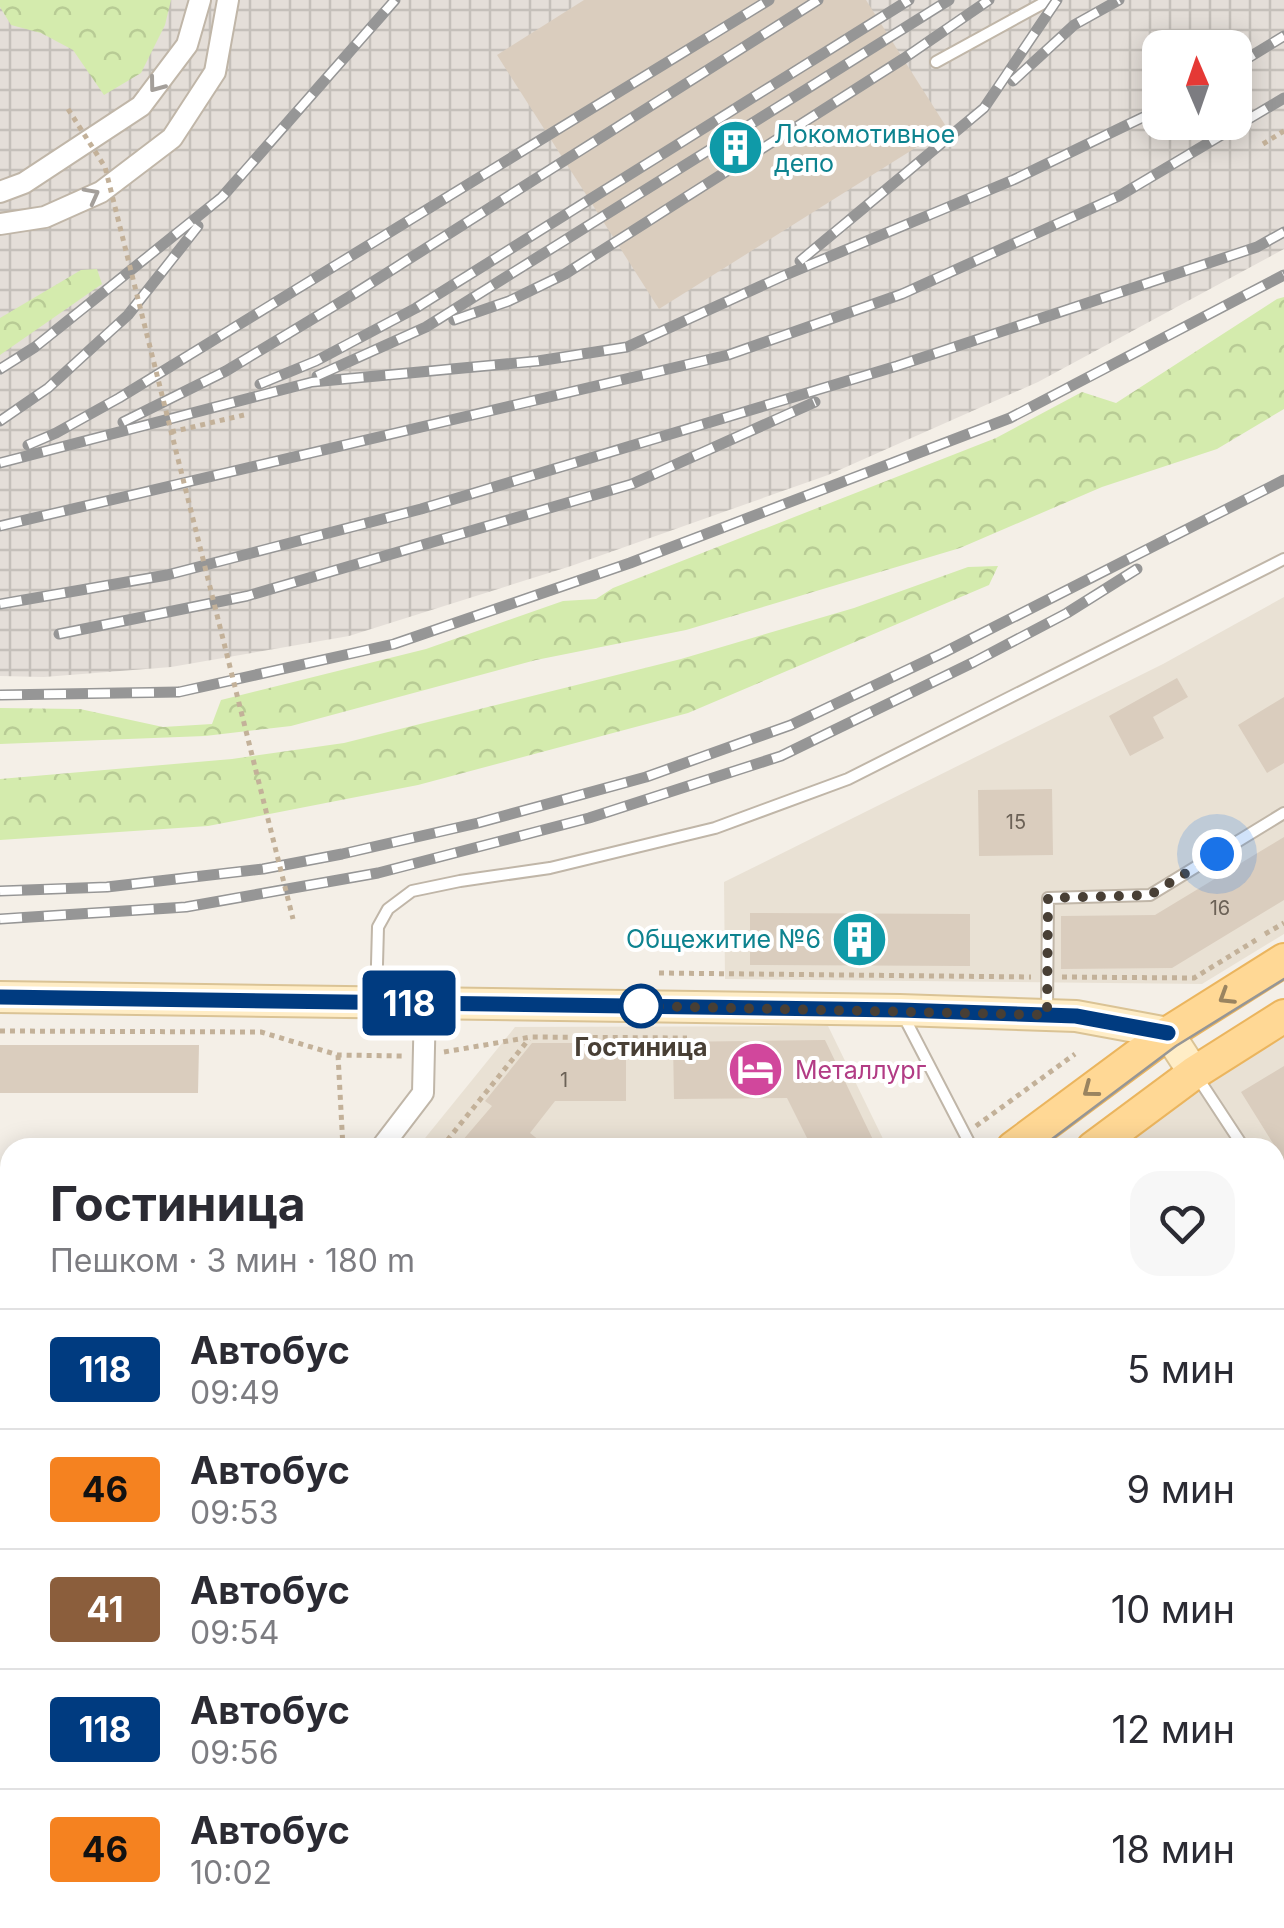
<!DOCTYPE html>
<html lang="ru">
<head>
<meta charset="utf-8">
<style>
	body { margin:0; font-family:Inter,sans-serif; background:#f7f7f7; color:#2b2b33; height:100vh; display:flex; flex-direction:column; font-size:38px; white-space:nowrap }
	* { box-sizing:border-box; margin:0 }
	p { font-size:32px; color:#7c7c81 }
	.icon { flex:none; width:55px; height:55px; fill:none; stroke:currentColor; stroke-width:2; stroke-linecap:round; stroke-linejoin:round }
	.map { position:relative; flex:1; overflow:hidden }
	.side { position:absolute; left:0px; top:1138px; width:1285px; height:792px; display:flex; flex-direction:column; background:#fff; border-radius:30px 30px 0 0; box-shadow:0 5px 25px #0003 }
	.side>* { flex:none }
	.badge { padding:0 20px; border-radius:8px; font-size:35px; line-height:65px }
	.needle { width:65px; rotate:358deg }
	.controls { position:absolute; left:1142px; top:30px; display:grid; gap:20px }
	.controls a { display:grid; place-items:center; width:110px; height:110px; border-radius:20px; background:#fff; box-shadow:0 5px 25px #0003; font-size:50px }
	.you { position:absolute; width:50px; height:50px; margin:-25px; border:8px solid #fff; border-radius:50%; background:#1a73e8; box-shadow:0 0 0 15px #1a73e833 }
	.map>.badge { position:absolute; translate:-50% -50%; box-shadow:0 0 0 5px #fff }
	.round { display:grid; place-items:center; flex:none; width:105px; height:105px; border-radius:30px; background:#f7f7f7 }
	.head { display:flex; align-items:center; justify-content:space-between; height:170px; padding:0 50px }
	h1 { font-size:48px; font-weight:700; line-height:75px }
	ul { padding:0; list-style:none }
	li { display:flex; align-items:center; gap:30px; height:120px; padding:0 50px; border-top:2px solid #e1e1e2 }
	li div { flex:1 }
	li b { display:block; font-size:38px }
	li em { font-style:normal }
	li .badge { min-width:110px; font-weight:700; text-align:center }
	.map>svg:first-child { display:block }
</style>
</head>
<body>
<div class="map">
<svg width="1284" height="1928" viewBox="0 0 1284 1928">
	<defs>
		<pattern id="industrial-grid" width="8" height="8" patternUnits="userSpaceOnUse" patternTransform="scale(2.5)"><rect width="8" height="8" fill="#e4ded8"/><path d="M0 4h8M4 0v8" fill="none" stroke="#c5c0ba"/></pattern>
		<pattern id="forest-crowns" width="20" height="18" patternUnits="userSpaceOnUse" patternTransform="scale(2.5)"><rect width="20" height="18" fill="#d4ebad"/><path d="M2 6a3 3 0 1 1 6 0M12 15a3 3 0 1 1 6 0" fill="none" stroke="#b8cb95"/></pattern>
		<pattern id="garden-furrows" width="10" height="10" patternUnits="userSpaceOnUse" patternTransform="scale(2.5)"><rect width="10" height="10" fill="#d4ebad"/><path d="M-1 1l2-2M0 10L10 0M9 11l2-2" fill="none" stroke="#b8cb95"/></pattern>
	</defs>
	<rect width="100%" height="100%" fill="#f4efe7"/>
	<path fill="#e9e1d4" d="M1284 597V934L1202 984 725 979 724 882 1163 664Z
		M1284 1025V1295L1275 1300V1148H1112Z
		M828 1026 887 1147 417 1148 515 1027Z
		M0 1182 10 1183V1566L0 1579Z
		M0 1663 10 1671V1920H314L318 1923 314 1928H0Z
		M413 1920H742L735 1928H407Z"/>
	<path fill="url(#industrial-grid)" fill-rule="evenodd" d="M0 0H1284V249L1038 382 828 475 571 566 349 636 171 667 44 677 0 676ZM1160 48H1235V122H1160Z"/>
	<path fill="url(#forest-crowns)" d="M0 0H171L165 25 141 73 104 95 73 50 41 33 11 25 0 7Z
		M97 269 102 284 0 355V318L81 270Z
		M1284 297V409L1217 449 1102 487 960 548 686 630 536 660 291 726 205 736 0 744V708L80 709 163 727 212 724 221 700 426 649 563 601 596 599 613 588 996 438 1082 392 1116 403 1277 299Z
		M998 566 989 585 688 713 418 785 208 826 0 840V779L232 759 344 743 681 659 854 608 968 567Z"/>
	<path fill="url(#garden-furrows)" d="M1284 1514V1928H941L948 1920H1275V1525Z"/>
	<path fill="#dacdbe" d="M584 0H866L947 128 659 309 497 55Z
		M1177 678 1188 697 1153 717 1164 738 1130 756 1109 716Z
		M1284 697V763L1267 773 1238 725Z
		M1052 789 1053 855 979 856 978 790Z
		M1284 837V900L1172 968 1061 969V916L1155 915Z
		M750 913 970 914V966L750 965Z
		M825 1040 877 1148H812L787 1098 674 1099 673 1042Z
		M532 1043H626V1101H555L530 1133 549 1148H456L492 1106 485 1101Z
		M0 1045H199L198 1093H0Z
		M1284 1066V1161L1241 1092Z"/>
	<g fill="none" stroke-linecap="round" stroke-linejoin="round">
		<defs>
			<path id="lane" d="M936 62 1049 0
				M376 1001 378 927 388 909 412 891 460 881 550 868 715 828 848 779 1284 559
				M1047 1012 1048 898 1150 895 1284 813
				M903 1015 972 1148
				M1198 1078 1244 1148
				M1275 1194 1284 1207
				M1275 1283 1284 1287
				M1275 1373 1284 1362
				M0 1384 10 1372
				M0 1507 10 1516
				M1275 1770 1284 1759
				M0 1822 10 1830
				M122 1920 132 1928
				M642 1920 646 1928
				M817 1928 824 1920
				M1148 1928 1154 1920"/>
			<path id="street" d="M0 192 24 183 141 106 187 45 200 0
				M0 224 45 217 101 192 172 138 215 72 228 0
				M381 1148 423 1093 425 1003
				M0 1618 10 1606
				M0 1644 10 1652"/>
			<path id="secondary" d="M0 997 900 1010 1076 1016 1168 1033 1194 1073"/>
			<path id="primary" d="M1013 1148 1168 1033 1284 960
				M1093 1148 1194 1073 1284 1016
				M334 1928 340 1920
				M392 1928 398 1920"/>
		</defs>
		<use href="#lane" stroke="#c0b6a8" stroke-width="14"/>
		<use href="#street" stroke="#c0b6a8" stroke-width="24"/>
		<use href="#secondary" stroke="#dac395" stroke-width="34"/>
		<use href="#primary" stroke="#ebb55e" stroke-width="36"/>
		<path stroke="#c3b199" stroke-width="5" stroke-dasharray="5 5" stroke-linecap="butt" d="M1263 144 1284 131
			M171 432 244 415
			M1265 934 1284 923
			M659 973 1031 977
			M1062 977 1194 978 1256 940
			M0 1031 261 1032 338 1055 404 1056
			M444 1052 531 1037 687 1038
			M338 1055 343 1148
			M976 1126 1075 1054
			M441 1148 529 1039
			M0 1201 10 1202
			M297 1928 304 1920
			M429 1928 436 1920
			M731 1928 738 1920"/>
		<use href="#lane" stroke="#fff" stroke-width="10"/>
		<use href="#street" stroke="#fff" stroke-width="20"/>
		<use href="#secondary" stroke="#ffedc6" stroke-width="30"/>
		<use href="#primary" stroke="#ffd895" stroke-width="32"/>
		<path stroke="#969696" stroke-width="2.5" d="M1040 1148 1176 1046 1284 979
			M365 1928 372 1920"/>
		<defs>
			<path id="rail" d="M1235 66 1284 36
				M1013 81 1074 25 1119 0
				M800 261 984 108 1057 0
				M454 320 509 301 565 274 903 59 989 0
				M0 369 35 347 222 197 395 0
				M317 376 426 327 949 0
				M260 384 316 361 416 308 909 0
				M0 421 48 388 128 315 198 226
				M123 422 226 371 349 297 818 0
				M28 445 56 433 119 398 769 0
				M0 463 312 382 538 361 627 347 783 276 1013 180 1160 109
				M0 526 728 355 902 294 1119 196 1284 98
				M0 604 167 575 421 509 897 366 1257 247 1284 232
				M59 634 247 596 632 484 815 402
				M0 695 179 692 394 644 630 563 1010 418 1284 275
				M0 891 107 887 263 869 342 854 478 823 646 777 791 725 943 653 1284 480
				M0 919 186 907 378 873 589 818 781 756 974 662 1067 613 1137 569"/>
		</defs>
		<use href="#rail" stroke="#969696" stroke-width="11"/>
		<use href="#rail" stroke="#fff" stroke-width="8" stroke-dasharray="22" stroke-linecap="butt"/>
		<path stroke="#c3b199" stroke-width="5" stroke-dasharray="5 5" stroke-linecap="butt" d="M68 109 105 167 293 919"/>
	</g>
	<defs><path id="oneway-chevron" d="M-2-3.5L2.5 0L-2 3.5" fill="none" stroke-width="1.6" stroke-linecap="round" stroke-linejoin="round" transform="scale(2.5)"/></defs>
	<g stroke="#a49f9a">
		<use href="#oneway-chevron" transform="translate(156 85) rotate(127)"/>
		<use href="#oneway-chevron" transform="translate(92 195) rotate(-28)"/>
	</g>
	<g stroke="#9a8460">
		<use href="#oneway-chevron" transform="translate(1226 997) rotate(148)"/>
		<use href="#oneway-chevron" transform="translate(1090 1090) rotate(143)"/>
	</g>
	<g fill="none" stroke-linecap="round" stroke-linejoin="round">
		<defs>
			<path id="line" d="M0 997 900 1010 1076 1016 1168 1033"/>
		</defs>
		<use href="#line" stroke="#fff" stroke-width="22"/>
		<use href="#line" stroke="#003b80" stroke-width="15"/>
		<path stroke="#483f35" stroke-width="10" stroke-dasharray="0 18" d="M641 1006 1047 1015 1048 898 1150 895 1217 854"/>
	</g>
	<defs>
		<symbol id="building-disc" viewBox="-11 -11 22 22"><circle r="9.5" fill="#0f9aa8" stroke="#fff"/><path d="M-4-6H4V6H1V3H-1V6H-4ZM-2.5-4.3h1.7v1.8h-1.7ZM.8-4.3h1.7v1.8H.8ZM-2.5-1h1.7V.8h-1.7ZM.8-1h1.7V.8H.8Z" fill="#fff"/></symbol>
		<symbol id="hotel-disc" viewBox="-11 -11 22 22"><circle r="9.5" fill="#d1479c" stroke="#fff"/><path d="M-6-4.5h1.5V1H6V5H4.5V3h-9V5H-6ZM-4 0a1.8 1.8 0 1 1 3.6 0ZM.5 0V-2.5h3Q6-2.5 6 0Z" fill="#fff"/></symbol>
	</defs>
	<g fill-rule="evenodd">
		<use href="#building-disc" x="704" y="116" width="63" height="63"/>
		<use href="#building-disc" x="828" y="908" width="63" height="63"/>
		<use href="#hotel-disc" x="724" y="1038" width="63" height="63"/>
	</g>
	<circle fill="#fff" stroke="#003b80" stroke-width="5" cx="641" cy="1006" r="20"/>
	<g text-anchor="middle" stroke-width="8" stroke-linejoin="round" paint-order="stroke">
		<g font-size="20" fill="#6c6257">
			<text x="1016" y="829">15</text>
			<text x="1220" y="915">16</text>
			<text x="564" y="1087">1</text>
		</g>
		<g font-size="25" fill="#0d838f" stroke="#fff" text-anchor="start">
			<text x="774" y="143">Локомотивное<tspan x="774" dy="29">депо</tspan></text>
			<text x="821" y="948" text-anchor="end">Общежитие №6</text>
		</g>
		<g font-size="25" font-weight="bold" fill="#483f35" stroke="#fff">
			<text x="641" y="1056">Гостиница</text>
		</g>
		<g font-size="25" fill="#b23c85" stroke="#fff" text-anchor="start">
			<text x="795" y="1079">Металлург</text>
		</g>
	</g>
</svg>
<div class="controls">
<a><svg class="needle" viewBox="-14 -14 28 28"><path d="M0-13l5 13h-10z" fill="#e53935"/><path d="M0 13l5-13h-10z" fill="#7c7c81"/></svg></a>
</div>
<div class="you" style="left:1217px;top:854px"></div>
<b class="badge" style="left:409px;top:1003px;background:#003b80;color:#fff">118</b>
<section class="side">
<div class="head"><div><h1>Гостиница</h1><p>Пешком · 3 мин · 180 m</p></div><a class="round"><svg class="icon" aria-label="heart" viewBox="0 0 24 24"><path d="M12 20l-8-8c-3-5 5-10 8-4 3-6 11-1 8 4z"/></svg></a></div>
<ul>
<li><span class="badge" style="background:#003b80;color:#fff">118</span><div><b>Автобус</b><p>09:49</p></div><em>5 мин</em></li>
<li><span class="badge" style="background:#f58220;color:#111">46</span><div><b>Автобус</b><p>09:53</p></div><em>9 мин</em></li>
<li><span class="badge" style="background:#8b5e3c;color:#fff">41</span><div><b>Автобус</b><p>09:54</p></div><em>10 мин</em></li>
<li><span class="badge" style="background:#003b80;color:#fff">118</span><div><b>Автобус</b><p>09:56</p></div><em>12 мин</em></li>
<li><span class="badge" style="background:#f58220;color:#111">46</span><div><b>Автобус</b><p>10:02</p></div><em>18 мин</em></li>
</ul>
</section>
</div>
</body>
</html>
